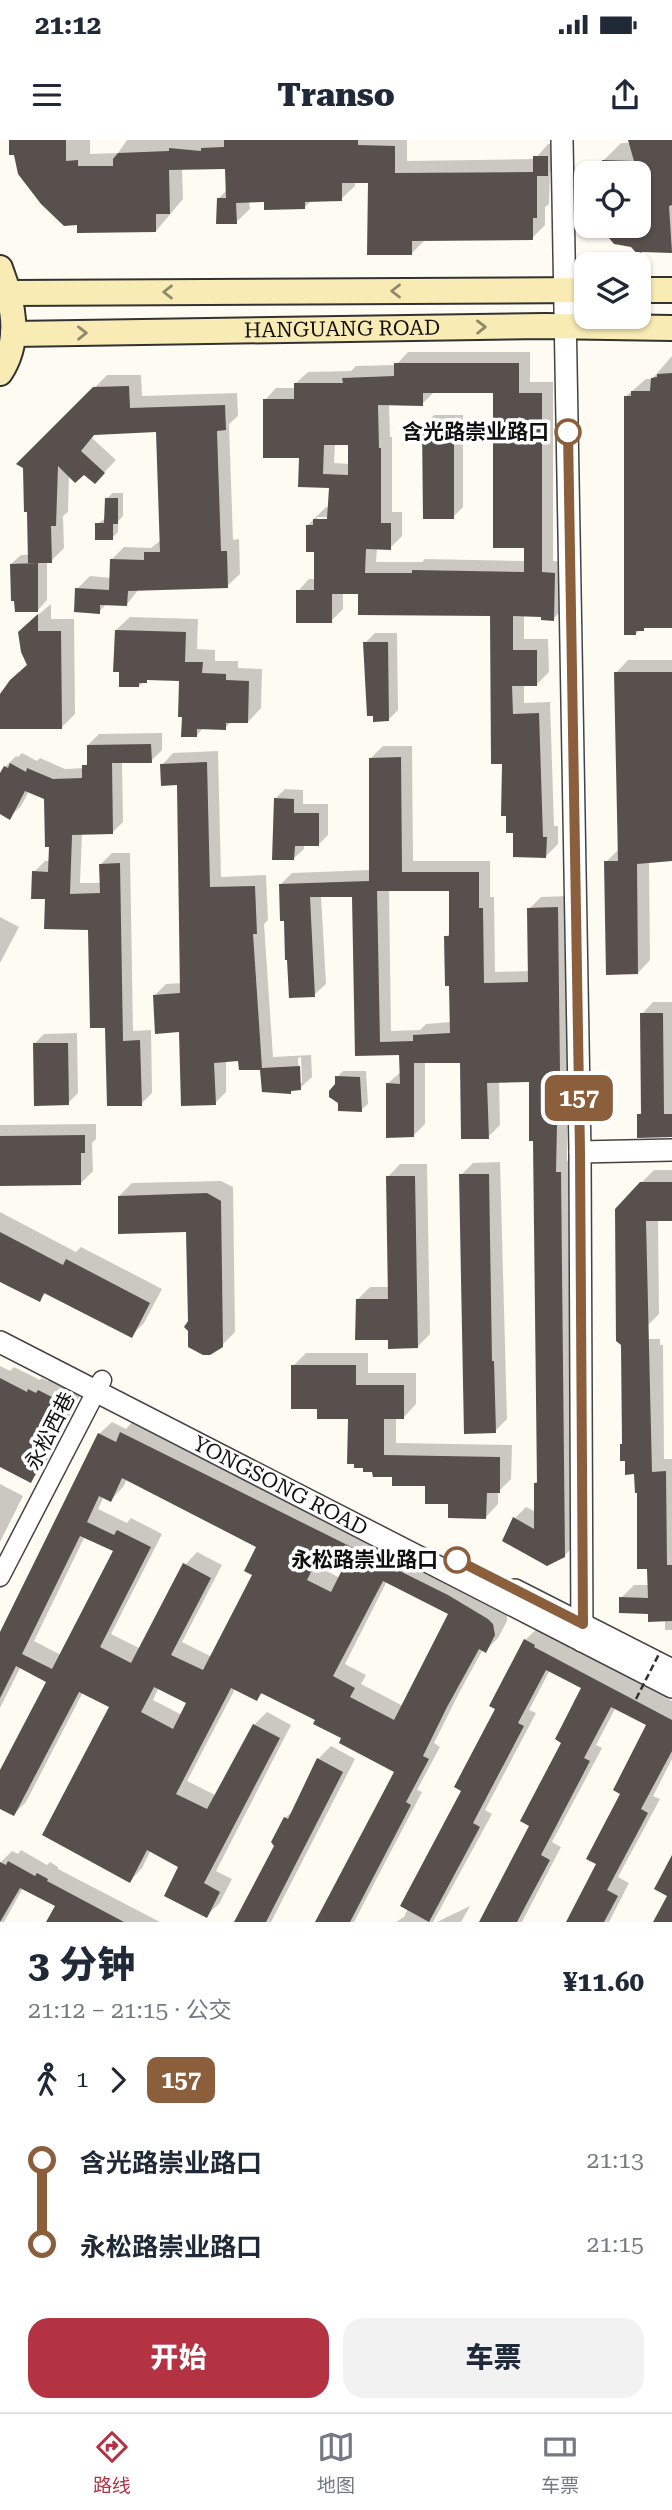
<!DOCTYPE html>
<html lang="zh">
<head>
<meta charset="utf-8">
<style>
	body { margin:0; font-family:"Roboto Serif","Noto Sans SC",serif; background:#f2f2f3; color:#1f2937; height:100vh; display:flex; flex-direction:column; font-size:26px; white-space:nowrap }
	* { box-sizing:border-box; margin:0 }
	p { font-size:23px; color:#747a83 }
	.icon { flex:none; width:38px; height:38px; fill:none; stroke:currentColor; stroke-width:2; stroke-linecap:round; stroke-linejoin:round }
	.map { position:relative; height:1782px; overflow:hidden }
	.drawer { display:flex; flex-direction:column; background:#fff; flex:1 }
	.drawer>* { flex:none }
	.badge { padding:0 14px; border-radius:10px; font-size:24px; line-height:46px }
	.tools { position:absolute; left:574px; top:21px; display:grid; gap:14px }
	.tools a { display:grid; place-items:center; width:77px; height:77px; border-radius:14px; background:#fff; box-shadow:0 2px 5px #0004; font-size:35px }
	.map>.badge { position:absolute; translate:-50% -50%; box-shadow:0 0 0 4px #fff }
	.legs { display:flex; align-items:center; gap:10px; height:77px; padding:0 28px; font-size:23px }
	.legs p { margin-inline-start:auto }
	.headline { display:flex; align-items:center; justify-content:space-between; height:119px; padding:0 28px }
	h1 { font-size:38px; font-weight:800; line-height:52px }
	.action { display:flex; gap:14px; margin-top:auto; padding:14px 28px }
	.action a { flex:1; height:80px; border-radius:21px; background:#b43343; color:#fff; font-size:28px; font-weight:800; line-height:80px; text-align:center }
	.action a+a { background:#f2f2f3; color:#1f2937 }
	ul { padding:0 28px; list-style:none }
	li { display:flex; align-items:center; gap:24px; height:84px; font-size:26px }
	li i { display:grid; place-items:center; width:10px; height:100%; margin:0 9px; background:currentColor }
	li i::after { content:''; width:18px; height:18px; margin:-9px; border:5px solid; border-radius:50%; background:#fff }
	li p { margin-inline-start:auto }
	li:first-child i { background:linear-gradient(#0000 50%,currentColor 0) }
	li:last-child i { background:linear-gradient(currentColor 50%,#0000 0) }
	.status { display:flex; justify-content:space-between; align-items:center; height:49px; padding:0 35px; background:#fff; direction:ltr }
	.status svg { height:19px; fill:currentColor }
	header { display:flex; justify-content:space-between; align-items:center; height:91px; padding:0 28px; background:#fff; font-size:32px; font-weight:800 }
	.menu { display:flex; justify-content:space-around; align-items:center; height:98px; border-top:2px solid #e0e1e3; background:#fff; font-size:19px; color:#747a83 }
	.menu a { display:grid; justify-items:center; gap:4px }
	.menu .selected { color:#b43343 }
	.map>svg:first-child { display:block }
</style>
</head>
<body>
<div class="status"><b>21:12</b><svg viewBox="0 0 49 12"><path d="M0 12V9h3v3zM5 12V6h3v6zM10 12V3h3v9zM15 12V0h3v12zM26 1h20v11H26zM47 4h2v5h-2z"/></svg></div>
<header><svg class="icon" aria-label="menu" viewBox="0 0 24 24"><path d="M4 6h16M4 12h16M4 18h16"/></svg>Transo<svg class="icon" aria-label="share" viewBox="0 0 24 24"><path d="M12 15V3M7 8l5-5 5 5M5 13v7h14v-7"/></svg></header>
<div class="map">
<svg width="672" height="1782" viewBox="0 0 672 1782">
	<rect width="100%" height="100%" fill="#fefbf3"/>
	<path fill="#0003" fill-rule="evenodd" d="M11 0H90V14L118 13 127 0H407V21L535 19 548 4H561V21L550 32 549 64 545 67V85L532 98 424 101 411 114 369 41H355V46L341 59 312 60 304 68 265 60 249 61 250 69 236 82 219 58 227 50V27L182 28 183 59 156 91 79 83Z
		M630 0H672V111H642L604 88V86H639V33H604V20L621 3H631Z
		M408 212H530V242H553V421L566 422 565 467 553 479 543 475H524V499H548L549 532 537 544H524V563L550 562 554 686H558V704L546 716 515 691 504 623 492 474 360 452H343V469L331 481 298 451 309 439H315V410L308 385 326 367 330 368V346L300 316 265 260 276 248H296V243L308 232 351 231 356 226 396 225ZM435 251H495L526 407V421L425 419 422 422H376L377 407 390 408 402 396V372H392V297H390L389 264H422ZM335 303H350V324L334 323ZM317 377H336V381L317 380Z
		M672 216V486H647L636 493 625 257 646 239H652Z
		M107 235H141L142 256 237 253 238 276 229 284 233 400 239 399 240 434 227 446 139 449 127 464 107 463 99 472 77 449 90 436 111 438V420L124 407 151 408 161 400 158 290 96 293 92 298 116 320 95 342 84 332 69 335 68 372 63 376 64 408 51 421H47V460L38 470 11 424 21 415H29L25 327 19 324Z
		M434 275H463V367L453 377 424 285Z
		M113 353H123V376L118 381V392L112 398 97 384 106 378V359Z
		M51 464V479H74L75 574 62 587H0V558L28 524 33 479Z
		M130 477 198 479 197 509 215 510V521H238V528L262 529 261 568 248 582 232 581 225 588 204 587 196 596 181 539 150 538 139 546 116 490Z
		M375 493H397L398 570 388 580 365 503Z
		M628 520H672V720L649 722 650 820 638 833 606 722 619 709 616 533Z
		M162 593V610L151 621H122L123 682 112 693H82L80 743H101V724L112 713H130L133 891 151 890 152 953 141 964 107 886 90 788 47 758 34 732 45 721H51L46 658 29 651 21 666 10 677 0 672V637L5 627 16 616 18 617 22 613 37 621 40 618 65 629 84 628 89 621 88 605 99 594Z
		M383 606H412L413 721H490V757H494L495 832 530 831 529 769 541 757 569 756 567 1021H572L576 1404 564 1416 515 1378 526 1367 536 1372 535 1343 539 1340 535 999 530 940 499 941 500 985 488 997 462 921H425V984L413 996 387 944 401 932 400 913 357 914 354 755 321 756 326 844 314 855 286 780 281 744 292 733 371 730V618ZM389 749H451V792L446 797 451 844V882L426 884 420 890 391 891Z
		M218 611 221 737 266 735 268 780 264 784 273 917 311 915 312 937 300 948 294 949 291 952 263 951 262 928 240 929V919L226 921V952L215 963 181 890 154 856 166 844 182 843 179 643 162 625 173 613ZM301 917 302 943H299L298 918Z
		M285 649 303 650V664H328V695L318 705 304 704V709L294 718 275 659Z
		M0 777 19 787 0 823Z
		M653 862H672V995L639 975 643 971 642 874Z
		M77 893 78 953 68 963 34 904 44 894Z
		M343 931H366L368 964 361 970 337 945V937Z
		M96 984V999L92 1003 93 1031 81 1043 0 1044V985Z
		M500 1022 507 1279 495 1291 461 1035 473 1023Z
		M400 1024H427L430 1194 417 1207 390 1198 357 1160 370 1147H389L388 1037Z
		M654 1030H672V1079H658L659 1174 646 1187 641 1043Z
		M221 1041 233 1047 235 1192 221 1206 190 1190 188 1091 119 1056 132 1043Z
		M0 1072 76 1112 81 1107 162 1149 144 1183 131 1196 47 1152 39 1160 0 1140Z
		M636 1199H660V1205H663L664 1319H672V1490H665V1479L621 1458 634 1445H649L636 1333 624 1302Z
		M306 1213H368V1233H416V1264L404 1277H396V1303L512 1305 511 1339 498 1352V1364L486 1377 450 1363 427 1345 394 1336 350 1277 318 1267 293 1226Z
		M0 1226 10 1231 14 1227 40 1240 42 1238 48 1241 52 1238 81 1253 43 1328 30 1341 0 1291Z
		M134 1280 501 1466 507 1475V1481L498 1498 485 1511 483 1509 459 1553 434 1603 440 1607 417 1650 422 1652 354 1782H317L396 1631 317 1580 264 1552 256 1559 235 1549 187 1641 217 1656 254 1585 267 1572 291 1585 216 1731 232 1739 219 1764 206 1776 181 1726 151 1710 142 1728 130 1741 111 1566 83 1552 26 1662 14 1674 0 1667V1634L49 1542 21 1526 0 1568V1493L99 1294 112 1282 126 1289ZM127 1339 258 1406 255 1435 212 1517 182 1502 222 1425 197 1412 185 1425 141 1509 111 1494 162 1394 131 1378 127 1383 98 1369 104 1356 111 1360 123 1347ZM85 1396 115 1411 61 1515 34 1501ZM327 1411 348 1422 340 1438 319 1427ZM387 1441 450 1473 403 1566 361 1544 366 1535 345 1524ZM159 1547 189 1562 182 1575 153 1560Z
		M0 1344 23 1356 0 1402Z
		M538 1488 546 1492 545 1494 672 1561V1619L653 1656 660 1659 618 1737 629 1743 609 1782H568L599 1724 649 1585 616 1567 596 1605 602 1608 552 1702 561 1707 522 1782H481L531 1685 584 1548 550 1530 529 1570 536 1573 485 1670 492 1674 433 1782H396L404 1777 463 1650 525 1500Z
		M331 1606 355 1619 271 1782H233L239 1777 276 1705 285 1678 295 1669 318 1619Z
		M21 1710 47 1725 50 1722 58 1727V1729L160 1782H48L57 1765 23 1748 4 1782H0V1723L12 1711 18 1714Z
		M470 1766 461 1782H437Z"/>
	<path fill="#57504d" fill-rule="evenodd" d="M9 0H66V21L78 20V26H113V19L118 13 169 11V8L201 11V8L224 7V0H358V5L395 6V33L533 32V16H548V36H537V78H533V100L412 101V115H367L368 43H342V61L305 62V69L264 70V62L236 63 237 84H216L217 58H226L225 29 169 30 170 74H156V92L77 93V85L64 86 41 64 18 34 14 15H9Z
		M628 0H672V65L669 66 672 113 642 112 639 116 631 107 614 104 599 86H631L645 90V33H602V20L634 21Z
		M394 223H519V253H542V432L555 433 554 481 541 480V477L513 476V510H537V546H512L513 574 539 573 543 697H547L546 718 513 717V693H506V676H501L502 624H491L490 476 358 475V454H332V483H296V450H314V412H306V385H313V379H327L329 348 298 347 299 318H263V259H294V243H343L342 238 394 236ZM423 253H493V408H524V432L412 430V433H365L366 409 391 410V383H381V308H379L378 265 423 266ZM324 305H348V335L323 334Z
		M672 233V488H644V491H636V495H624V256H631V251H650L651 238 657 237V234Z
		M129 246 130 268 225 265 226 290 217 291 221 411H227L228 448 128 451 127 466 100 465V474L74 472 75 448 109 450 110 419 144 420V412H160L156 292 94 295 81 311 105 333 95 344 84 335 75 343 58 326 56 386H51L52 423H28L27 372H24L23 328 16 324 93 247Z
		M422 284H454V379H423Z
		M105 358H118V384H113V400H95V383H104Z
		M38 423V472H15L14 461H11L10 424Z
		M38 474V491H61L62 589H0V554L10 540 27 525 21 512 18 492Z
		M115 490 186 492 185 522H203L202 533 226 534V540L249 541 248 583H226V590L197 589V597H181L182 577H178L179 541 147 540V543H139V547H119V532H113Z
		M363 502H388L389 581 373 582V576H367Z
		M614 532H672V721L637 724 638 834 606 835 604 721H618Z
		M151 604 152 623H112L113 694 72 695 70 754 100 753 99 724 120 723 123 901 140 900 142 966H107L105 888H90L88 790 44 789 45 759H31L32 731 48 732 49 707H45L44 659 25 651 10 680 0 674V633L4 626 8 628 10 623 26 632 27 628 53 639 82 638V625H87V605Z
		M401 617 402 732H479V768H483L484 843 528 842 527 768 558 767 560 935 558 936 556 1032H561L565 1417 547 1426 502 1401 513 1377 534 1389V1343H537L533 1001H529V942L487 943 489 999H461L460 923H414V997L386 998V943L400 944 399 915 355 916 352 757H310L315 857 289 858 287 820H285L284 781H280L279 744 369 741V618ZM377 751H449V796H444L445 846H449L450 893 413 895V901L380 902Z
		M207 622 210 747 255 746 257 794H253L262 928 300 926 301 950 291 951V954L262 952 260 930H239L238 921 214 923 216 965 181 966 179 892 155 894 153 855 180 853 177 645 161 646 160 624Z
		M274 658 294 659V673H319V706H295L294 720H272Z
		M640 873H663L664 974H672V997L637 998V974H641Z
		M33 903H68L69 965 34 966Z
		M335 936 360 937 362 972 338 971V963L329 957V951L335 944Z
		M85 995V1013H81V1045L0 1046V996Z
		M459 1034H489L492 1221H494L496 1293 464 1294Z
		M386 1036H415L418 1208 388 1209V1200H355L356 1159H388Z
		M640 1042H672V1081H646L652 1332 666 1331 667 1425H672V1481L648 1482V1474L619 1473V1457L648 1458 647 1429H637V1353H635L634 1334 625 1335V1321H620V1304H622L621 1205 616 1201 615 1069Z
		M207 1053 221 1061 223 1207 210 1215H203L188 1207V1191L184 1187 188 1181 186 1092 118 1094V1056Z
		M0 1092 63 1125 66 1119 150 1163 132 1198 44 1153 40 1162 0 1142Z
		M291 1225H356V1245H404V1279H384V1315L500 1317V1353H487L486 1379 448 1378V1364H425V1346H392V1337H373L372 1332H363V1328H354V1324H347L348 1279H317V1269H291Z
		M0 1238 27 1252 28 1249 36 1253 38 1250 70 1266 31 1343 0 1327Z
		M120 1292 448 1455 488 1479 493 1484 495 1495 486 1513 479 1509 447 1567 423 1616 429 1619 406 1662 411 1665 350 1782H315L394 1632 339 1603 341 1598 313 1584 315 1580 261 1553 257 1561 231 1548 176 1654 207 1669 253 1584 280 1598 204 1743 220 1752 207 1778 164 1756 178 1727 147 1710 130 1743 42 1695 109 1567 79 1552 14 1676 0 1669V1630L46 1542 16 1526 0 1558V1492L98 1293 116 1302ZM122 1338 256 1407 244 1431 252 1435 203 1530 171 1515 211 1438 183 1423 131 1523 100 1507 151 1407 117 1390 114 1395 87 1382 99 1356 111 1362ZM80 1396 113 1411 52 1529 22 1514ZM322 1410 346 1422 331 1452 307 1440ZM383 1441 448 1474 394 1580 350 1557 355 1548 333 1536ZM154 1547 186 1563 173 1589 141 1572Z
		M524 1499 535 1505 534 1507 672 1580V1611L641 1669 648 1673 607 1750 618 1756 604 1782H566L596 1724 586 1719 620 1654 613 1650 646 1585 611 1567 584 1618 590 1621 541 1715 550 1720 517 1782H479L529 1686 520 1681 561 1603 555 1599 581 1548 546 1530 518 1583 524 1586 473 1683 480 1687 429 1782 400 1766 461 1651 454 1647 495 1569 489 1566Z
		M317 1618 343 1632 266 1782H234L274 1706 271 1702 284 1677 288 1679Z
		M672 1715V1782H653L667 1756 654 1749Z
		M8 1721 35 1736 37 1733 48 1739 47 1741 124 1782H46L55 1766 20 1748 0 1782V1722L6 1725Z"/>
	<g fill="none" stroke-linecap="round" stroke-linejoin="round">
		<defs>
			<path id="minor" d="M0 1437 102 1240"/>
			<g id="tertiary">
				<path d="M562 0 580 1012 582 1501"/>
				<path d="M580 1012 672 1010"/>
				<path id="s1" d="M0 1202 672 1547"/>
				<path d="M515 1450 672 1530"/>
			</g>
			<g id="secondary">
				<path d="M0 128C13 162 22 200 0 233"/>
				<path d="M639 150H672"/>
				<path d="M10 153 586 150"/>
				<path id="s2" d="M13 194 545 186 672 188"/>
			</g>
		</defs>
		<use href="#minor" stroke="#434343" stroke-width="21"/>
		<use href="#tertiary" stroke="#434343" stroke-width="24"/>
		<use href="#secondary" stroke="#323232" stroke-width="28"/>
		<use href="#minor" stroke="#fff" stroke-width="18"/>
		<use href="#tertiary" stroke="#fff" stroke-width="21"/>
		<use href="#secondary" stroke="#f8ebb4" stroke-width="24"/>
		<path stroke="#323232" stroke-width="2.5" stroke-dasharray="7 3.5" stroke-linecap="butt" d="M636 1559 660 1512"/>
	</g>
	<defs><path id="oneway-chevron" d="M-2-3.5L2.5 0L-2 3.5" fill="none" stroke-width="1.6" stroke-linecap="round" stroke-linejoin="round" transform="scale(1.75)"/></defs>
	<g stroke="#90886a">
		<use href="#oneway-chevron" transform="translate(396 151) rotate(180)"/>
		<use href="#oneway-chevron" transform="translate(168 152) rotate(180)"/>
		<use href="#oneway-chevron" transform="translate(481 187) rotate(-1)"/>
		<use href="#oneway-chevron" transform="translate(82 193) rotate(-1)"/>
	</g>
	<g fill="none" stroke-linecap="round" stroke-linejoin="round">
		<defs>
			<path id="line-1" d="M457 1420 583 1484 580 1012 568 292"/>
		</defs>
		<use href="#line-1" stroke="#fff" stroke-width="16"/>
		<use href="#line-1" stroke="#8b5e3c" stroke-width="10"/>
	</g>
	<g fill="#fff" stroke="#8b5e3c" stroke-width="3.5">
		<circle cx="568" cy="292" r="12"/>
		<circle cx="457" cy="1420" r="12"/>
	</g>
	<g text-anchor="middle" stroke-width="7" stroke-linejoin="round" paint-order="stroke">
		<g font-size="21" fill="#101010" stroke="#fff">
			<text dy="7" stroke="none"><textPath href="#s2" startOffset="329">HANGUANG ROAD</textPath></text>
			<text transform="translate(50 1291) rotate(-63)" y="7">永松西巷</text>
			<text dy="7" stroke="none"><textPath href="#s1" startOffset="315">YONGSONG ROAD</textPath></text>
		</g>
		<g font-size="21" font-weight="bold" fill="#101010" stroke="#fff" text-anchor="end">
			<text x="549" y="299">含光路崇业路口</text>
			<text x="438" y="1427">永松路崇业路口</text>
		</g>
	</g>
</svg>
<div class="tools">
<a><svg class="icon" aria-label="locate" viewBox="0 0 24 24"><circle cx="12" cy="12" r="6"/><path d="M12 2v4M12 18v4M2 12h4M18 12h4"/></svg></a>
<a><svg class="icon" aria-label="layers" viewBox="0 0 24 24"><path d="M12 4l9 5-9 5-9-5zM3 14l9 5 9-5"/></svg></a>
</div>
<b class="badge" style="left:579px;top:958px;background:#8b5e3c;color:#fff">157</b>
</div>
<section class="drawer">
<div class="headline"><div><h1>3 分钟</h1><p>21:12 – 21:15 · 公交</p></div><b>¥11.60</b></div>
<div class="legs"><svg class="icon" aria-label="walk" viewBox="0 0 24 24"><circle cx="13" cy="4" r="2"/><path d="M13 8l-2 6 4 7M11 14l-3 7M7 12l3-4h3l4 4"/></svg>1<svg class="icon" aria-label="forward" viewBox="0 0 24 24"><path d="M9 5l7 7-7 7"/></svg><b class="badge" style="background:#8b5e3c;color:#fff">157</b></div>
<ul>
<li><i style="color:#8b5e3c"></i><b>含光路崇业路口</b><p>21:13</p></li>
<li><i style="color:#8b5e3c"></i><b>永松路崇业路口</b><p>21:15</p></li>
</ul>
<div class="action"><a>开始</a><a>车票</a></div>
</section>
<nav class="menu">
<a class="selected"><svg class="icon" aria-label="directions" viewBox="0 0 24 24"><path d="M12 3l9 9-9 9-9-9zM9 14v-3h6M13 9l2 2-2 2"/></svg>路线</a>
<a><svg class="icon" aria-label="map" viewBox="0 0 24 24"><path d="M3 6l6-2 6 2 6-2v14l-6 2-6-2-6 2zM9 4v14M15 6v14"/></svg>地图</a>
<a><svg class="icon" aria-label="tickets" viewBox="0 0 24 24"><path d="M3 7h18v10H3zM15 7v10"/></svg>车票</a>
</nav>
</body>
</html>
